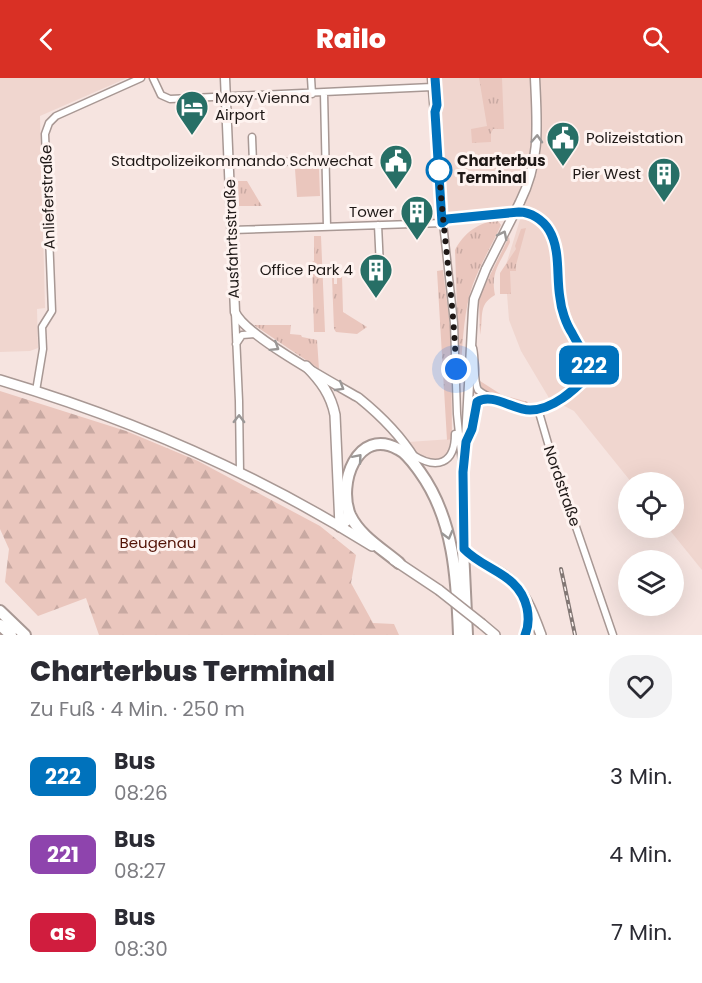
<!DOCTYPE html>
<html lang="de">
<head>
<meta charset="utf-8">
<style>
	body { margin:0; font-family:Poppins,sans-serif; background:#f2f2f3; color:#2b2b33; height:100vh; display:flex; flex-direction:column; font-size:22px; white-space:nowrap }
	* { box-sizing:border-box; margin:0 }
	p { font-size:20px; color:#7c7c81 }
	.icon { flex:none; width:33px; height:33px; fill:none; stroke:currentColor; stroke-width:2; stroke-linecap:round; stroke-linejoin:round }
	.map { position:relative; height:557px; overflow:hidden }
	.sheet { display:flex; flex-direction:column; background:#fff; flex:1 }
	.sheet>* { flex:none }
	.badge { padding:0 12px; border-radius:9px; font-size:21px; line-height:39px }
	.buttons { position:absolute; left:618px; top:394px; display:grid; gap:12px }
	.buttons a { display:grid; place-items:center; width:66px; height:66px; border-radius:50%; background:#fff; box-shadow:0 6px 24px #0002; font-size:30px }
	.you { position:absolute; width:30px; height:30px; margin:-15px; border:4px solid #fff; border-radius:50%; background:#1a73e8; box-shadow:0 0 0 9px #1a73e833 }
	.map>.badge { position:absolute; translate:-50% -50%; box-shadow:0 0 0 3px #fff }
	.round { display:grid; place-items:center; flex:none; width:63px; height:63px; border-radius:24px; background:#f2f2f3 }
	.summary { display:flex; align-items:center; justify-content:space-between; height:102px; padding:0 30px }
	h1 { font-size:28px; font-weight:800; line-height:45px }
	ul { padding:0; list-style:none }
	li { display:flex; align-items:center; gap:18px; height:78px; padding:0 30px }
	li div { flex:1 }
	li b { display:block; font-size:22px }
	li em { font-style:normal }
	li .badge { min-width:66px; font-weight:700; text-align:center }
	header { display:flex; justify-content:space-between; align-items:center; height:78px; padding:0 30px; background:#d93025; color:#fff; font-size:27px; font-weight:800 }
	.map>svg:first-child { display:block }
</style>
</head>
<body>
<header><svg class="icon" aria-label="back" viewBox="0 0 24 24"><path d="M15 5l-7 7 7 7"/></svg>Railo<svg class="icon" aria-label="search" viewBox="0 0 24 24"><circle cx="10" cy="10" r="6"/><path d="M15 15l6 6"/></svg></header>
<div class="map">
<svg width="702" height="557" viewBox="0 0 702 557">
	<defs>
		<pattern id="grass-tufts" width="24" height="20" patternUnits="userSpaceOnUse" patternTransform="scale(1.5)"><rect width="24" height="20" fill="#eac6bd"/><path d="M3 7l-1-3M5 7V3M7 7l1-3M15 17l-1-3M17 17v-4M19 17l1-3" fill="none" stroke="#c8a9a2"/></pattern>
		<pattern id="forest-firs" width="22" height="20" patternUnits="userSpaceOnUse" patternTransform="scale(1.5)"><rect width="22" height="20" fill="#eac6bd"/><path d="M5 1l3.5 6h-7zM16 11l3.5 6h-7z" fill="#c8a9a2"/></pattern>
	</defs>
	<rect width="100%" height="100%" fill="#f6e4e0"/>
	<path fill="#f0d6cf" d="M0 0H127L40 38 45 230 37 231 38 270 30 273 0 274Z
		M437 0H702V492L668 450H674V405H632L574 333 549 320 521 273 509 242 505 190 523 132 447 136Z
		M452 361 453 366 447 378 434 384 419 378 408 364Z"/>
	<path fill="url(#grass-tufts)" d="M479 0H502L504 51H493L491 55V64L472 65 471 51 487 48Z
		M238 103H247L262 128H239Z
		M498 143 501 147C492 167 481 185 473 206 464 232 463 260 461 288H459L455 172C463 156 479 143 498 143Z
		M526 150 516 187V193H510L511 216H500V195L516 171 515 168 521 151Z
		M314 158H321L325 254H314L312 184 314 183Z
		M509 159 510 164C501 184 490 193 495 217 477 227 484 240 480 257L479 219Z
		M443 192 451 256 452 361 447 362 437 193Z
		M337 197H342L343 234 367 249 357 256 336 254 334 251 332 199H334V206H337Z
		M254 247H291L290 256 301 257 302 259 317 262 319 291Z
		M480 303 502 317 528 324V325C514 326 481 321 480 303Z"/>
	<path fill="url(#forest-firs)" d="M0 313 126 353 198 383 320 448 356 477 351 505 373 545 394 546 399 557H99L86 520 38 538 5 504 9 471 0 451Z"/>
	<path fill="#eac6bd" d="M319 90 320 118 297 119 295 91Z
		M344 238 358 247 352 255 340 249H334V242Z"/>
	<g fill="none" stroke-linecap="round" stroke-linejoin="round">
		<defs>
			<path id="street" d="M153 0 161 17 170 21 432 9
				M311 0 312 16
				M431 0 443 145 454 245 457 336 462 385
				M324 15 327 149
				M252 59 253 85
				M229 86 327 82
				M378 147 380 189
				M232 152 443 145
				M235 235 239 323 240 395
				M236 266 242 257 255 256
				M473 270C476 282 473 303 478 312 485 318 494 321 502 325 540 340 564 323 589 297L587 282
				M36 313 43 271 42 249 52 233 45 56 49 45 56 38 141 0
				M538 331 552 379 613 557
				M468 361 472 351 477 324 480 321H490
				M413 377C437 392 455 386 455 356"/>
			<path id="secondary" d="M225 0 235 234C244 257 333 305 359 320 380 337 401 358 415 381
				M520 124C541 82 537 45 535 0
				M463 471V394L465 380 473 232 474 221 486 191"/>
			<path id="primary" d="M306 288C321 303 331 317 335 337L340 448
				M0 302C131 341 257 396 372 468
				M463 471C475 483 491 488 504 497 524 510 533 535 541 557
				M394 482 439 512
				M482 546 495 557
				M525 557 528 548V533"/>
			<path id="highway" d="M340 448 348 441 349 435
				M463 471 467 557
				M399 485C381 470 360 458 350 437 337 406 357 349 398 371 407 375 414 386 420 394 454 441 457 501 459 557
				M0 533 25 557
				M0 547 11 557"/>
		</defs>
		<use href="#street" stroke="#a89894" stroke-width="9"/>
		<use href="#secondary" stroke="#a89894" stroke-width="11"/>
		<use href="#primary" stroke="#a89894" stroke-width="12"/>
		<use href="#highway" stroke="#a89894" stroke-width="14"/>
		<use href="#street" stroke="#fff" stroke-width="6"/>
		<use href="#secondary" stroke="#fff" stroke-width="8"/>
		<use href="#primary" stroke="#fff" stroke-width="9"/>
		<use href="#highway" stroke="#fff" stroke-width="10"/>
		<defs>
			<path id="rail" d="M561 491 575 557"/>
		</defs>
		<use href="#rail" stroke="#827774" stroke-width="4"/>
		<use href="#rail" stroke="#fef3f0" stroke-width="1.5" stroke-dasharray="4.5" stroke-linecap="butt"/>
		<defs>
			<path id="secondary-bridge" d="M486 191 520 124"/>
			<path id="primary-bridge" d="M439 512 482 546"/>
		</defs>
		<use href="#secondary-bridge" stroke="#a89894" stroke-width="11" stroke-linecap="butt"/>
		<use href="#primary-bridge" stroke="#a89894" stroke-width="12" stroke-linecap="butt"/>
		<use href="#secondary-bridge" stroke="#fff" stroke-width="8"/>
		<use href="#primary-bridge" stroke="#fff" stroke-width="9"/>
	</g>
	<defs><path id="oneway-chevron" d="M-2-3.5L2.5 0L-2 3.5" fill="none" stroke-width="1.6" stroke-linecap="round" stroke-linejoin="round" transform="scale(1.5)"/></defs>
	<g stroke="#9a9796">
		<use href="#oneway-chevron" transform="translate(537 61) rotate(-87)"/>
		<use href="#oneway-chevron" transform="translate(503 157) rotate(-63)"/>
		<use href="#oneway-chevron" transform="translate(275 269) rotate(32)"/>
		<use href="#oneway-chevron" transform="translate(340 309) rotate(31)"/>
		<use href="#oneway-chevron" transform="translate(239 341) rotate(-89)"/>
		<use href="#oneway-chevron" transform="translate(358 380) rotate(-49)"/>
		<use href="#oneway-chevron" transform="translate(448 457) rotate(75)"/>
	</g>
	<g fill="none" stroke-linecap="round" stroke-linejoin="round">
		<defs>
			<path id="line" d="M435 0 437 27 435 34 442 145 447 141 519 134C531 134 543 142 549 152 561 172 556 198 560 220 561 231 566 246 572 255 579 269 589 281 589 297 574 312 553 332 530 332 513 332 492 314 477 324L472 351 466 364 463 394 464 471C485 493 519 495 527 530 529 540 529 548 525 557"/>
		</defs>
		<use href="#line" stroke="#fff" stroke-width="14"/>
		<use href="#line" stroke="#0072bc" stroke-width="9"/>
		<path stroke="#1e1816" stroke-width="6" stroke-dasharray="0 10.8" d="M439 92V90C443 157 454 223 456 291"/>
	</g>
	<defs>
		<symbol id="hotel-pin" viewBox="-11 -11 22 30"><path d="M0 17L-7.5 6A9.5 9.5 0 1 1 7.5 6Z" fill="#276f66" stroke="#fef3f0"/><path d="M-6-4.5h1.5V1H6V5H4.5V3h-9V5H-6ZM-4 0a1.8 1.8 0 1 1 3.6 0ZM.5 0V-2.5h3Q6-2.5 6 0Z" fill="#fff"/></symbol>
		<symbol id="civic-pin" viewBox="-11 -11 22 30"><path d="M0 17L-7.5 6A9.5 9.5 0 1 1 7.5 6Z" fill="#276f66" stroke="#fef3f0"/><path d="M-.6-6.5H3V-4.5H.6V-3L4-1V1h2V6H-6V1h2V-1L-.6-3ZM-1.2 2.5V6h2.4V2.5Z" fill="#fff"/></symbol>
		<symbol id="building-pin" viewBox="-11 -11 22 30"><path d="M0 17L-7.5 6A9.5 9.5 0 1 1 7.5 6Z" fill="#276f66" stroke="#fef3f0"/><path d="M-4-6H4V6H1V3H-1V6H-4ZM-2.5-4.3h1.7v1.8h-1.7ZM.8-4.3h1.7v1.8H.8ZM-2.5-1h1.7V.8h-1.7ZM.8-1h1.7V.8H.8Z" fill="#fff"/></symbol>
	</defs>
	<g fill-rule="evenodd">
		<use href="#hotel-pin" x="173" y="10" width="38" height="52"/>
		<use href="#civic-pin" x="544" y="41" width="38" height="52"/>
		<use href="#civic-pin" x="377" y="64" width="38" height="52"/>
		<use href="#building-pin" x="645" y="77" width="38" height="52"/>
		<use href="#building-pin" x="398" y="115" width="38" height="52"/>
		<use href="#building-pin" x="357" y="173" width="38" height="52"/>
	</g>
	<circle fill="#fff" stroke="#0072bc" stroke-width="3" cx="439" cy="92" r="12"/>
	<g text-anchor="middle" stroke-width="6" stroke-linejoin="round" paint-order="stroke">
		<g font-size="15" fill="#1e1816" stroke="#fef3f0" text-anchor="end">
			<text x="215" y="25" text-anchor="start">Moxy Vienna<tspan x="215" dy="17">Airport</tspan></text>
			<text x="586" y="65" text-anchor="start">Polizeistation</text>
			<text x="373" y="88">Stadtpolizeikommando Schwechat</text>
			<text x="641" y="101">Pier West</text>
			<text x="394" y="139">Tower</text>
			<text x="353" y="197">Office Park 4</text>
		</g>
		<g font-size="15" font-weight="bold" fill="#1e1816" stroke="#fef3f0" text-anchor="start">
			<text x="457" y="88">Charterbus<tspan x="457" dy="17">Terminal</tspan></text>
		</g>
		<g font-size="15" fill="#1e1816" stroke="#fef3f0">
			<text transform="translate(48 119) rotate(-92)" y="5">Anlieferstraße</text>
			<text transform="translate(232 161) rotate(-92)" y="5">Ausfahrtsstraße</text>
			<text transform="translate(562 408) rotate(71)" y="5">Nordstraße</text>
		</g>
		<g font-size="15" fill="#521306" stroke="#fef3f0">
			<text x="158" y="470">Beugenau</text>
		</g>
	</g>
</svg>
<div class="buttons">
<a><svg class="icon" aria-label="locate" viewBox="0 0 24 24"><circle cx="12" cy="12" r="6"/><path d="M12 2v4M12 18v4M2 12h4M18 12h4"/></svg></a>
<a><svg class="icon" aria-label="layers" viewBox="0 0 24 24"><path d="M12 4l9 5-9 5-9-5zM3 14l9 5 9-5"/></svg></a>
</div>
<div class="you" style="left:456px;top:291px"></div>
<b class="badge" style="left:589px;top:287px;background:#0072bc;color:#fff">222</b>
</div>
<section class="sheet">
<div class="summary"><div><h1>Charterbus Terminal</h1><p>Zu Fuß · 4 Min. · 250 m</p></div><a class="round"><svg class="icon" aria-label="heart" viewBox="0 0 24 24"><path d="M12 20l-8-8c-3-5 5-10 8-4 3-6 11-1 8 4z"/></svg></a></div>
<ul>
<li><span class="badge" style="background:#0072bc;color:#fff">222</span><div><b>Bus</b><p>08:26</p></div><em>3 Min.</em></li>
<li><span class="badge" style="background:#8e44ad;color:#fff">221</span><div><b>Bus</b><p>08:27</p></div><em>4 Min.</em></li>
<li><span class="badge" style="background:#d01d3e;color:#fff">as</span><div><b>Bus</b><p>08:30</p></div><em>7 Min.</em></li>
</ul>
</section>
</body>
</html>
